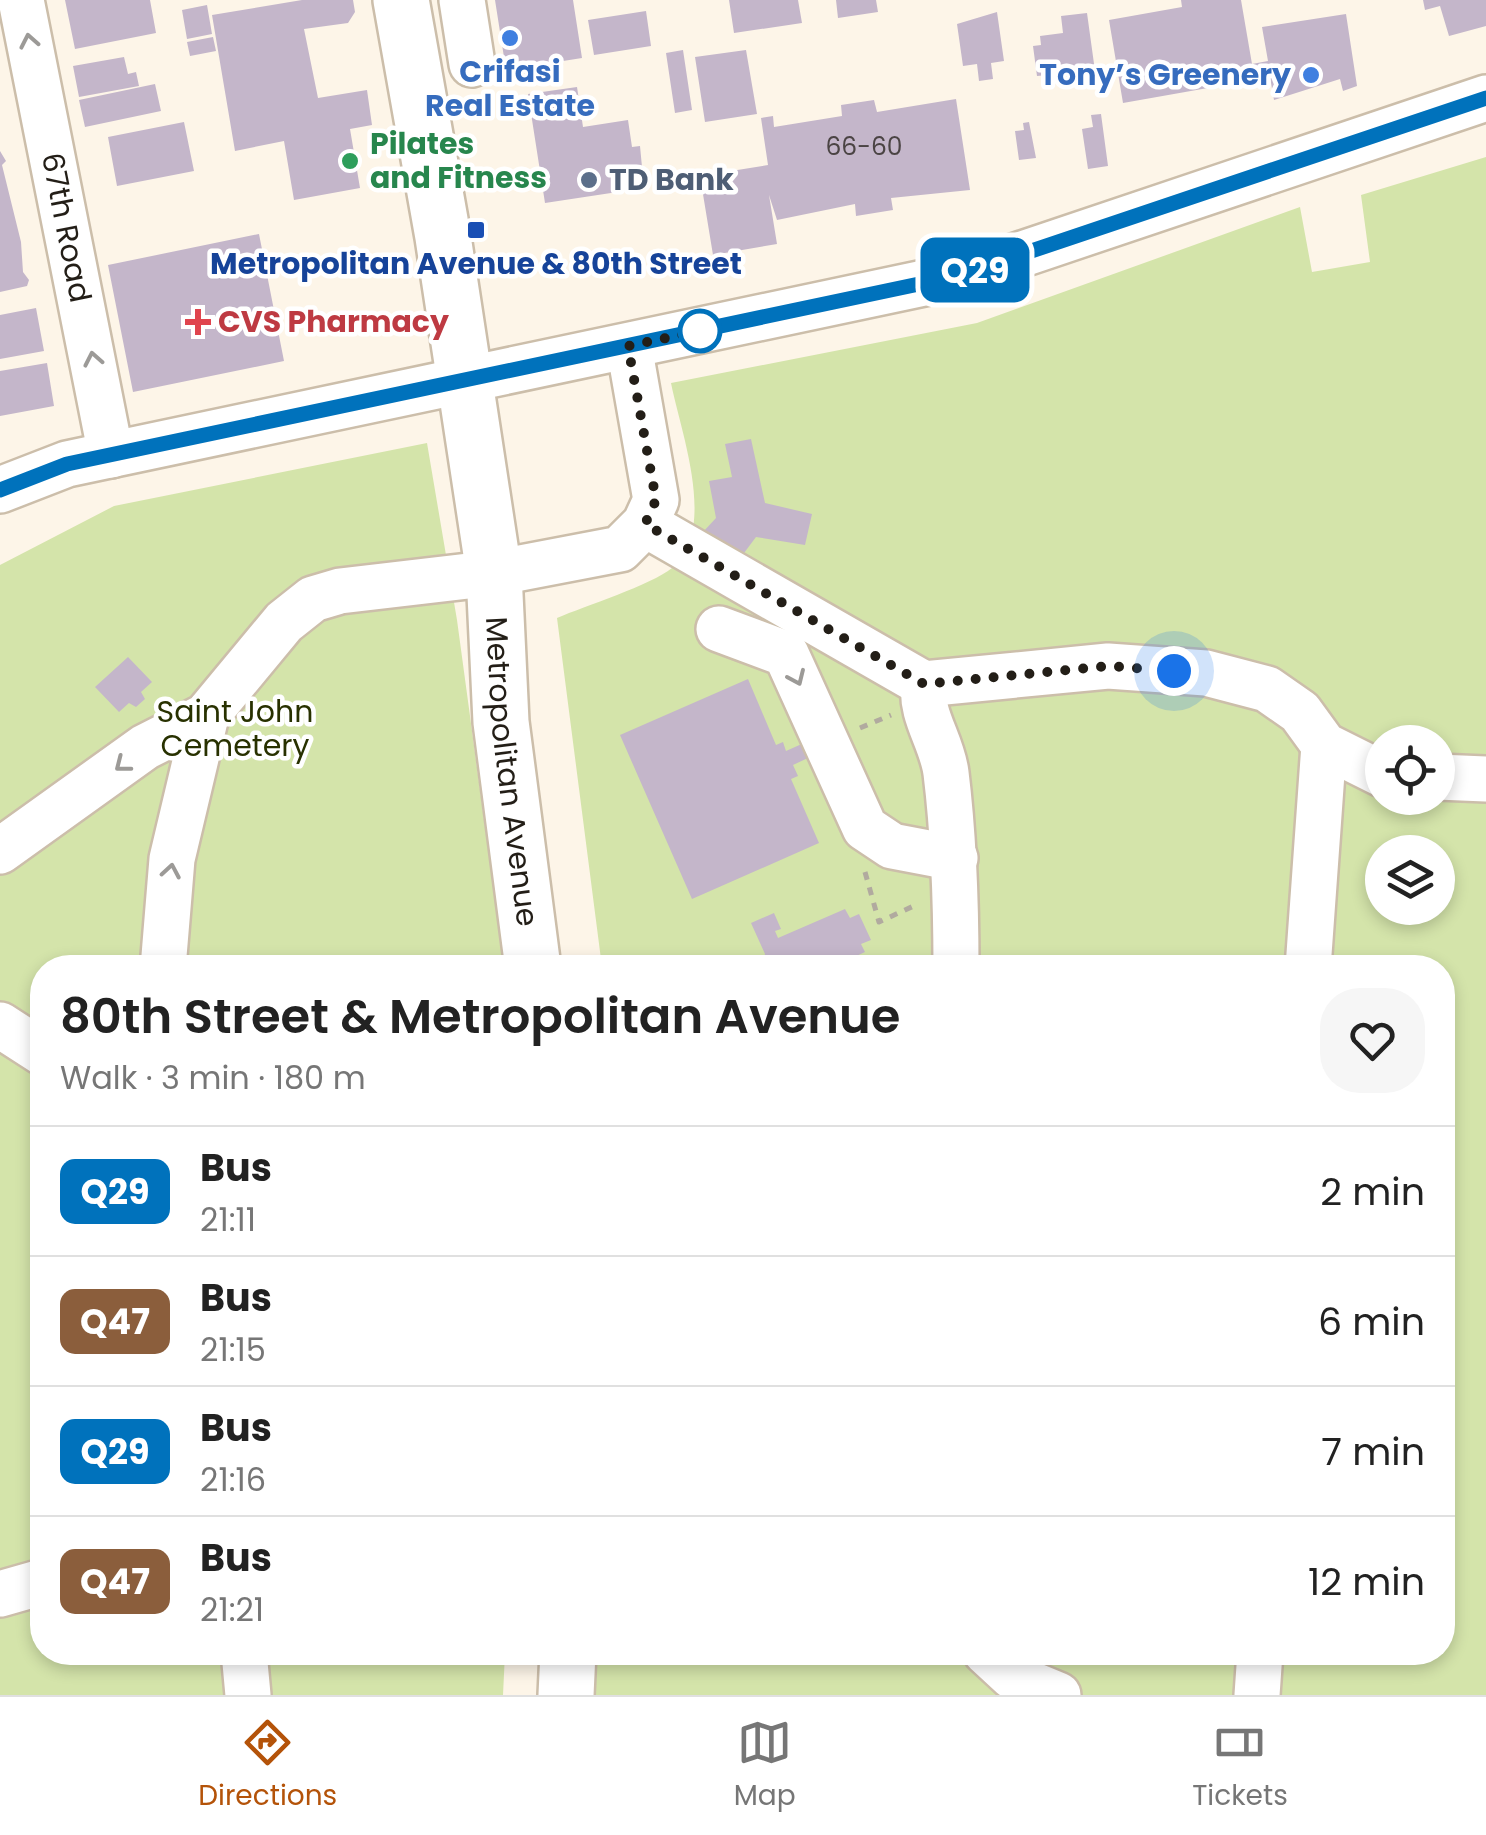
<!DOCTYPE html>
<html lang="en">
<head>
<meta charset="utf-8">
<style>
	body { margin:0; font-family:Poppins,sans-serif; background:#f6f6f6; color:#222; height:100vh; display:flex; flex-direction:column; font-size:38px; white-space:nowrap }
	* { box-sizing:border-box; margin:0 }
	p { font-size:32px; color:#767676 }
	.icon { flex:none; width:55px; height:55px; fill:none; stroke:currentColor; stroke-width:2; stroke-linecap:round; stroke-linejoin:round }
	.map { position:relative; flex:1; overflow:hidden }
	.details { position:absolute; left:30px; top:955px; width:1425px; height:710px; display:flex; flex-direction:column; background:#fff; border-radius:40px; box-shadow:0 5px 15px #0003 }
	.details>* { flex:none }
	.badge { padding:0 20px; border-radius:15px; font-size:35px; line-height:65px }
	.fabs { position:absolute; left:1365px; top:725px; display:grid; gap:20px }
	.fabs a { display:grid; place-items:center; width:90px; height:90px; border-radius:50%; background:#fff; box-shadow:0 5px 15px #0003; font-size:50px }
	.you { position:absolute; width:50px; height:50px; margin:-25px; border:8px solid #fff; border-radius:50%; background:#1a73e8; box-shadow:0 0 0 15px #1a73e833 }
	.map>.badge { position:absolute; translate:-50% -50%; box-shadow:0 0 0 5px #fff }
	.round { display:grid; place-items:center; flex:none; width:105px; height:105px; border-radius:40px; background:#f6f6f6 }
	.head { display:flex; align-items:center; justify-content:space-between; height:170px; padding:0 30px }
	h1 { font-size:48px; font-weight:600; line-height:75px }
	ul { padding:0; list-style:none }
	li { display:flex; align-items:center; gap:30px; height:130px; padding:0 30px; border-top:2px solid #e0e0e0 }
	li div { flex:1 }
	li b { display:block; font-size:38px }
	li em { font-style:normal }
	li .badge { min-width:110px; font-weight:700; text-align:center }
	.tabs { display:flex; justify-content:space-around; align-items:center; height:140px; border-top:2px solid #e0e0e0; background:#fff; font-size:28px; color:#767676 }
	.tabs a { display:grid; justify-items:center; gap:5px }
	.tabs .selected { color:#b45309 }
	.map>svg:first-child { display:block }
</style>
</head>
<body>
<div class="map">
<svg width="1486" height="1695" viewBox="0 0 1486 1695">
	<rect width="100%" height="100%" fill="#fdf5e8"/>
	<path fill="#d4e4aa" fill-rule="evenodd" d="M1486 157V1695H593L595 1652H1442V968L602 967 557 618C585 606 651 585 672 568 718 530 681 433 671 383L977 323 1300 207 1312 272 1370 262 1361 195ZM1382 742H1438V798H1382ZM1382 852H1438V908H1382Z
		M427 443 457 620 504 967 42 968V1652L505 1653 503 1695H0V565L114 506Z"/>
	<path fill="#c4b6ca" d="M65 0H150L156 33 75 49Z
		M302 0H353L355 12 348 23 304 29 318 98 367 90 372 125 350 129 360 188 294 200 284 141 235 151 212 15Z
		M495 0H573L582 58 506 70Z
		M729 0H798L802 23 734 33Z
		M836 0H876L878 12 838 18Z
		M1181 0H1241L1252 64 1268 61 1262 27 1346 14 1357 86 1343 91 1340 79 1274 100 1270 77 1123 103 1109 20 1182 7Z
		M1423 0H1486V26L1449 36 1440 6 1425 10Z
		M207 5 212 34 187 39 182 10Z
		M646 11 651 46 594 55 588 20Z
		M997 12 1004 61 991 63 993 79 979 81 977 64 963 66 957 24Z
		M1087 13 1095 71 1037 76 1033 46 1041 45 1040 36 1063 33 1061 16Z
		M213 37 216 51 190 56 187 42Z
		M683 50 692 110 675 113 666 53Z
		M746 50 757 114 705 122 695 57Z
		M124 57 128 74 136 72 139 86 79 97 73 66Z
		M155 84 161 111 85 127 79 100Z
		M577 87 583 127 628 120 632 147 640 146 644 188 545 203 528 94Z
		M956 99 970 190 891 198 893 210 856 216 855 204 777 220 769 195 777 244 713 255 700 176 768 165 761 118 773 116 774 127 842 116 841 105 874 100 877 112Z
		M1101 114 1108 166 1088 169 1082 129 1093 127 1091 115Z
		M184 122 194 171 117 186 108 137Z
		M1029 122 1036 158 1019 160 1015 131 1024 130 1023 123Z
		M0 151 6 161 2 165 21 242 23 272 29 280 27 286 0 292Z
		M259 234 284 361 133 392 108 265Z
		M36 308 44 351 0 359V315Z
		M47 363 54 406 0 416V371Z
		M751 439 765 503 812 514 805 545 756 537 741 557 703 532 716 518 709 481 732 477 725 444Z
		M128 657 152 682 141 692 145 699 136 707 129 703 119 712 95 687Z
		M748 679 776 745 783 742 786 751 804 743 810 757 793 765 798 776 791 779 819 843 692 899 620 735Z
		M845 909 850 918 859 914 871 940 861 944 865 952 830 968H760L765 954 751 923 774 913 781 929 775 931 778 938Z"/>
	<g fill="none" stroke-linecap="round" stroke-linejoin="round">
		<defs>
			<g id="minor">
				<path id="s1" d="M21 0 111 455"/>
				<path d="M462 0 472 64"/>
				<path d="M0 490 67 464 957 276 1486 98"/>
				<path d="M645 524 924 684 1108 666 1206 673 1267 689 1300 712 1324 745 1382 774"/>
				<path d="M719 629 786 654 865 828 892 846 955 858"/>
				<path d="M924 684C920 716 942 741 946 773 954 838 956 902 956 968"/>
				<path d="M1438 777 1486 779"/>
				<path d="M0 851 145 747 206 716 284 622 313 599 340 591 494 573 620 549 645 524 656 500 629 346"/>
				<path d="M163 968 172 859 206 716"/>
				<path d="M1308 968 1324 745"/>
				<path d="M0 1025 42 1052"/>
				<path d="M0 1594 42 1582"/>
				<path d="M244 1652 248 1695"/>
				<path d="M986 1652 1012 1676 1058 1695"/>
				<path d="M1257 1695 1260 1652"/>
			</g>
			<g id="major">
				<path id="s2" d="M401 0 443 237 494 573 501 722 533 968"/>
				<path d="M566 1695 568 1652"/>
			</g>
		</defs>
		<use href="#minor" stroke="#ccbeaa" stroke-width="50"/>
		<use href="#major" stroke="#ccbeaa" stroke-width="60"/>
		<path stroke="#b1aa9f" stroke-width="5" stroke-dasharray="8 8" stroke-linecap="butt" d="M860 728 891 715
			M865 872 879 922 918 904"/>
		<use href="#minor" stroke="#fff" stroke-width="45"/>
		<use href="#major" stroke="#fff" stroke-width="55"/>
	</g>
	<defs><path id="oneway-chevron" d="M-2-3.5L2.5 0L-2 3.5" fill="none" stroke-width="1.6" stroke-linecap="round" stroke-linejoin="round" transform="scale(2.5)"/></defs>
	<g stroke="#9c9a97">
		<use href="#oneway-chevron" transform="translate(29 41) rotate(-101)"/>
		<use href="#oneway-chevron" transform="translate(93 359) rotate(-101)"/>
		<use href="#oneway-chevron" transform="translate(797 678) rotate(66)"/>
		<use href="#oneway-chevron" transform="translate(122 765) rotate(142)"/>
		<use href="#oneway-chevron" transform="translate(171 871) rotate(-80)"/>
	</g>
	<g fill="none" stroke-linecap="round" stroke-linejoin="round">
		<defs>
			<path id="line" d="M0 490 67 464 957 276 1486 98"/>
		</defs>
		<use href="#line" stroke="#fff" stroke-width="22"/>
		<use href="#line" stroke="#0072bc" stroke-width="15"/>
		<path stroke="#231e17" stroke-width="10" stroke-dasharray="0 18" d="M700 331 628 346 656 500 645 524 924 684 1108 666 1174 671"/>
	</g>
	<g fill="#3f7fe0" stroke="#fff" stroke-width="4">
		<circle cx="510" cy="38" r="10"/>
		<circle cx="1311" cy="75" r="10"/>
	</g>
	<circle fill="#2e9e5b" stroke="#fff" stroke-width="4" cx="350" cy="161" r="10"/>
	<circle fill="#5c6f8a" stroke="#fff" stroke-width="4" cx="589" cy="180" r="10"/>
	<rect fill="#1a4fb4" stroke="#fff" stroke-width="4" x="466" y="220" width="20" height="20" rx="5"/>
	<path fill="#e0444e" stroke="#fff" stroke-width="4" d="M193 307h10v10h10v10h-10v10h-10v-10h-10v-10h10z"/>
	<circle fill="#fff" stroke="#0072bc" stroke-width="5" cx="700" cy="331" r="20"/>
	<g text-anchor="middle" stroke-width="9" stroke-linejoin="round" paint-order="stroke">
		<g font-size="25" fill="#4b4444">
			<text x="864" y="155">66-60</text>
		</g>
		<g font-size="30" font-weight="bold" fill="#366cbe" stroke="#fff">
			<text x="510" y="82">Crifasi<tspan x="510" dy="34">Real Estate</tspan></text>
			<text x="1291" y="85" text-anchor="end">Tony’s Greenery</text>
		</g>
		<g font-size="30" font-weight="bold" fill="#27864d" stroke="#fff" text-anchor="start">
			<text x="370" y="154">Pilates<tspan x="370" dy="34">and Fitness</tspan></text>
		</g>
		<g font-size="30" font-weight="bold" fill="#4e5e75" stroke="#fff" text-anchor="start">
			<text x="609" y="190">TD Bank</text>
		</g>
		<g font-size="30" fill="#231e17" stroke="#fff">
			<text dy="10" stroke="none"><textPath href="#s1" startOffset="232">67th Road</textPath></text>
			<text dy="10" stroke="none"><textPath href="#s2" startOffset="780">Metropolitan Avenue</textPath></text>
		</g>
		<g font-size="30" font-weight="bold" fill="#164399" stroke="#fff">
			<text x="476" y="274">Metropolitan Avenue &amp; 80th Street</text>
		</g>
		<g font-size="30" font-weight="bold" fill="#be3a42" stroke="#fff" text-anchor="start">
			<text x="218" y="332">CVS Pharmacy</text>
		</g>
		<g font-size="30" fill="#283100" stroke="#fff">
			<text x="235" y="722">Saint John<tspan x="235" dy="34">Cemetery</tspan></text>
		</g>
	</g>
</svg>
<div class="fabs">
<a><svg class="icon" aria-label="locate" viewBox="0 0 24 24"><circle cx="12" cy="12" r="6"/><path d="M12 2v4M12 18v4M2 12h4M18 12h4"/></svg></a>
<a><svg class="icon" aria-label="layers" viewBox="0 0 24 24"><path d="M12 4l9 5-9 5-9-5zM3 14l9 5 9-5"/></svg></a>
</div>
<div class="you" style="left:1174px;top:671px"></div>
<b class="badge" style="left:975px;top:270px;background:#0072bc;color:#fff">Q29</b>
<section class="details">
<div class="head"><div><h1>80th Street &amp; Metropolitan Avenue</h1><p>Walk · 3 min · 180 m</p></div><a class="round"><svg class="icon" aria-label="heart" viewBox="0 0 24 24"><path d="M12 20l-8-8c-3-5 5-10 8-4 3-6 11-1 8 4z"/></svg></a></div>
<ul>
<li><span class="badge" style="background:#0072bc;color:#fff">Q29</span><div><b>Bus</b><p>21:11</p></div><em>2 min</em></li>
<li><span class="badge" style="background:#8b5e3c;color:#fff">Q47</span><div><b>Bus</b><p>21:15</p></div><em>6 min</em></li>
<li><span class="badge" style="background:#0072bc;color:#fff">Q29</span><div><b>Bus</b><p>21:16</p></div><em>7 min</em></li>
<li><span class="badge" style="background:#8b5e3c;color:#fff">Q47</span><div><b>Bus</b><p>21:21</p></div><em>12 min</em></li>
</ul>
</section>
</div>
<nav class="tabs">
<a class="selected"><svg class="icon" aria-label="directions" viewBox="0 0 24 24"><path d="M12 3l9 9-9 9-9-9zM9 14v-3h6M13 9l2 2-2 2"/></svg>Directions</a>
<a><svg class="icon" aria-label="map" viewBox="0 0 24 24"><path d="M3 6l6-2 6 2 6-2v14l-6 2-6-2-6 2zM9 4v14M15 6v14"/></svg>Map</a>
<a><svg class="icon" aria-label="tickets" viewBox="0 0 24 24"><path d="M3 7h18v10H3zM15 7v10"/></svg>Tickets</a>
</nav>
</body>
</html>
